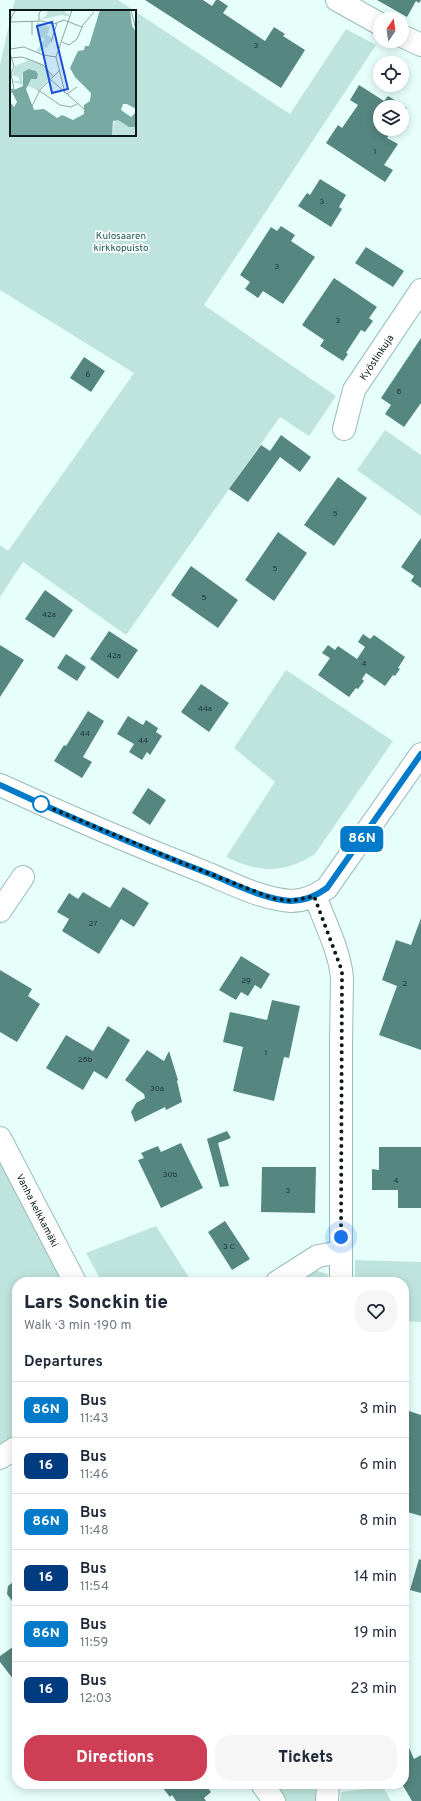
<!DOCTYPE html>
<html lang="en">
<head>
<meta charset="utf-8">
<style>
	body { margin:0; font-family:Overpass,sans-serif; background:#f6f6f7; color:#1f2937; height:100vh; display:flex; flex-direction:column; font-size:15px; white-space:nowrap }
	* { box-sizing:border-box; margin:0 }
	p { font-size:13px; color:#747a83 }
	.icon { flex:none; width:22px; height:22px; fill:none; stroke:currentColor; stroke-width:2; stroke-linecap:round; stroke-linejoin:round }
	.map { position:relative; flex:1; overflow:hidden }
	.sheet { position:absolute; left:12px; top:1277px; width:397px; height:512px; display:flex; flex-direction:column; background:#fff; border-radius:16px; box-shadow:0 2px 10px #0003 }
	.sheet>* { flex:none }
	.badge { padding:0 8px; border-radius:6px; font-size:14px; line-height:26px }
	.needle { width:26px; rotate:13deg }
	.controls { position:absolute; left:373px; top:12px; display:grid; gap:8px }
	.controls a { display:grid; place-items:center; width:36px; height:36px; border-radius:50%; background:#fff; box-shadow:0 2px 10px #0003; font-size:20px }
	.you { position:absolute; width:20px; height:20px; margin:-10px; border:3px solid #fff; border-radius:50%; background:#1a73e8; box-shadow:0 0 0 6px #1a73e833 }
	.map>.badge { position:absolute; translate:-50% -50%; box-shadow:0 0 0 2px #fff }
	h2 { padding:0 12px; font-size:15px; line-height:36px }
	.round { display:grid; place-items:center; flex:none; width:42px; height:42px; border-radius:16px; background:#f6f6f7 }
	.headline { display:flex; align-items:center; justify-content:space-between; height:68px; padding:0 12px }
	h1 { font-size:19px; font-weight:800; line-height:30px }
	.action { display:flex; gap:8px; margin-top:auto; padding:8px 12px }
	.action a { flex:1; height:46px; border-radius:16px; background:#ce3e55; color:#fff; font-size:16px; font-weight:800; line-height:46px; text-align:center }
	.action a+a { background:#f6f6f7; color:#1f2937 }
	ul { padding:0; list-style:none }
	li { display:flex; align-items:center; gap:12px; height:56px; padding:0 12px; border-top:1px solid #e0e1e3 }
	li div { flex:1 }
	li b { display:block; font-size:15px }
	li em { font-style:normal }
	li .badge { min-width:44px; font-weight:700; text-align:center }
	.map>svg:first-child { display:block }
</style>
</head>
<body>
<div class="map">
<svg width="421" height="1801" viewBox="0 0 421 1801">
	<rect width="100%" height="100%" fill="#e7fffb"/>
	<path fill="#bfe4de" d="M15 0H118L290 114 346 29 376 45 204 305 336 396 309 436 280 417 126 635 23 562 0 597V545L8 551 134 373 0 290V65L11 16V135H135V11H12Z
		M385 430 421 455V516L357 470Z
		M286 670 393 741 315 854C284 874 259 873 226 857L275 782 234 748Z
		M0 1153 67 1282H17V1434L0 1445Z
		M156 1226 192 1282H102L86 1253Z
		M355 1260 421 1262V1322L404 1321V1282H355Z
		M315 1270 327 1274 331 1282H293Z
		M274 1784H320L319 1801H286Z
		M383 1787 391 1801H340L341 1792Z"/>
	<path fill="#568680" d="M145 0H203L212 6 216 0H219L228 6 223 13 265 41 274 27 285 34 283 36 305 50 281 88Z
		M377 0H421L419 3 416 1 407 17Z
		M359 85 384 101 388 96 407 108 402 115V107H380V129H393L387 138 398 144 384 165 393 170 385 182 326 143 338 125 342 128 358 105 350 100Z
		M320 179 346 195 339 207 342 209 331 227 298 206 307 193 310 195Z
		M281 226 295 235 291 241 315 257 283 304 263 291 258 298 245 289 250 282 240 275 271 227 277 231Z
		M366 247 404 271 393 287 355 263Z
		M334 278 377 307 369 318 373 321 365 332 361 330 346 353 348 354 343 361 320 346 324 340 302 325Z
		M421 338V403L404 427 385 414 391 405 381 398Z
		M84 357 105 371 91 392 70 378Z
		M281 435 311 457 300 472 280 457 248 502 229 489 261 445 270 451Z
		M338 477 367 498 334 546 304 525Z
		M278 532 307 553 274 601 245 580Z
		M421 538V588L411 581 414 576 401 567Z
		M191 566 238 600 218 628 171 595Z
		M45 590 73 610 54 638 25 619Z
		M109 631 138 650 118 679 90 659Z
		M363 634 370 639 374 635 405 657 398 668 400 669 395 676 393 675 385 686 366 673 362 679 364 681 358 689 356 688 349 697 318 675 330 658 322 653 328 645 335 650 338 646 357 659 365 647 358 642Z
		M0 645 24 660 0 697Z
		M66 654 86 667 77 681 57 668Z
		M201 684 229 703 209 732 181 712Z
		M88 711 104 721 83 757 92 762 82 778 54 761 64 745 66 746Z
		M128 716 143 725 146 720 158 728 156 732 162 736 150 755 147 752 142 760 129 752 134 744 117 734Z
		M148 788 166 800 150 825 132 813Z
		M123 887 149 903 134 927 121 919 99 954 62 931 69 919 57 912 69 893 78 899 83 892 110 908Z
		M421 918V1050L379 1035 397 986 382 980 396 940 411 945Z
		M241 956 270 974 261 989 255 985 248 996 241 992 236 1000 219 990Z
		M0 970 32 989 28 996 40 1004 17 1042 0 1032Z
		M272 1000 300 1006 289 1058 284 1057 274 1101 233 1091 243 1047 223 1042 230 1012 267 1020Z
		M108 1026 130 1040 107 1079 94 1071 83 1090 46 1068 66 1035 93 1051Z
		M147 1050 164 1061 169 1051 178 1080 177 1081 182 1102 166 1110 165 1107 135 1122 131 1112 136 1103 145 1098 144 1094 125 1080Z
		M227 1131 231 1138 218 1143 229 1186 220 1187 207 1139Z
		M181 1143 203 1188 161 1208 138 1160 144 1158 141 1153 158 1146 161 1152Z
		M379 1147H421V1208H398V1190H372V1169L379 1170Z
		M262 1167H316L315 1213 261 1212Z
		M225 1221 250 1259 232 1270 208 1232Z
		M409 1411 421 1415V1516L404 1511V1500L409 1483 405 1482 407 1477 404 1476V1426Z
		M419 1559 421 1560V1593L410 1590Z
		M17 1579V1608L7 1594 8 1586Z
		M17 1644V1684L0 1662V1656Z
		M406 1741 414 1759 421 1755V1801H412L402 1784H404V1742Z
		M89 1784H99L93 1789Z
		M166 1784H205L211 1792 204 1798 206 1801H176L172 1795 170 1797 162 1787Z"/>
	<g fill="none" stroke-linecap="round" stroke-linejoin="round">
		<defs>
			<path id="minor" d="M337 0 380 24
				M402 36 421 45
				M344 429 354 390 421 290
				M0 785C67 816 135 845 204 872 231 883 261 899 291 901 305 901 316 896 327 888L421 754
				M315 896C324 920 341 954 342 979L341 1044V1282
				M0 911 23 877
				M0 1138 75 1282
				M277 1282 318 1256 341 1252
				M0 1458 17 1447
				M262 1784 274 1801
				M327 1801 328 1784"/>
		</defs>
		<use href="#minor" stroke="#98bdb8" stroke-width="24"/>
		<use href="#minor" stroke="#fff" stroke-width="22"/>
	</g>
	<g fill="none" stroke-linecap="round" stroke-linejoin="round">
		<defs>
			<path id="line" d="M0 785C69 817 139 847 210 874 235 884 263 899 291 901 305 901 316 896 327 888L421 754"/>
		</defs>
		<use href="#line" stroke="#fff" stroke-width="9"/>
		<use href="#line" stroke="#007ac9" stroke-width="6"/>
		<path stroke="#0d1b19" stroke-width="4" stroke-dasharray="0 7.2" d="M41 804 185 864 272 898 291 901 314 896 342 971 341 1237"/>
	</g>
	<circle fill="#fff" stroke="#007ac9" stroke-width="2" cx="41" cy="804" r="8"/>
	<g text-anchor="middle" stroke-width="3.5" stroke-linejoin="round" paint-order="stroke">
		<g font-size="8" fill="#1f3633">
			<text x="256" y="48">3</text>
			<text x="375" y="154">1</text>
			<text x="322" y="204">3</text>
			<text x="277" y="269">3</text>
			<text x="338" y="323">3</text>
			<text x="88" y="377">6</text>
			<text x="399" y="394">8</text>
			<text x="335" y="516">5</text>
			<text x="275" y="571">5</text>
			<text x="204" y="600">5</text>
			<text x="49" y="617">42a</text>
			<text x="114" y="658">42a</text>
			<text x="364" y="666">4</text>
			<text x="205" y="711">44a</text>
			<text x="85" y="736">44</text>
			<text x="143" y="743">44</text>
			<text x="93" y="926">27</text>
			<text x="246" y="983">29</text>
			<text x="405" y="986">2</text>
			<text x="266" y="1055">1</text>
			<text x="85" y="1062">28b</text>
			<text x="157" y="1091">30a</text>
			<text x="170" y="1177">30b</text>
			<text x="396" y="1183">4</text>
			<text x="288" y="1193">3</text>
			<text x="229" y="1249">3 C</text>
		</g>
		<g font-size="10" fill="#165a54" stroke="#fff">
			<text x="121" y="239">Kulosaaren<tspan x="121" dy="12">kirkkopuisto</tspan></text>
		</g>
		<g font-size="10" fill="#0d1b19" stroke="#fff">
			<text transform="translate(376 357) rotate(-56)" y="4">Kyöstinkuja</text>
			<text transform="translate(38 1210) rotate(63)" y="4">Vanha kelkkamäki</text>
		</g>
	</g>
	<g transform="translate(10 10)">
		<rect width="126" height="126" fill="#e7fffb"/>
		<path d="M38 0H53L61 7 51 5 30 10 36 6ZM27 12 38 17 41 14 37 25 43 28 37 38 32 37 30 43 26 41 35 29 28 26ZM17 48 33 55 42 66 29 80 17 76 21 69 28 67 27 62 22 59 12 66 13 75 3 72 2 67 4 71H10L8 67 2 65 5 56 17 51ZM106 104 119 115 126 114V126H102Z" fill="#bfe4de"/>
		<path d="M90 0H120L122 16 126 22V99L117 94H113L111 100 121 107 126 102V117H119L108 110 103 111 102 126H0V92L4 97 7 92 0 78 4 80 13 76V62L19 59 26 61 28 64 27 69H21L16 79 24 100 34 99 47 108 52 105 63 110 74 104V95L80 91 81 83 65 67 60 58 68 41 74 40 75 36H79Z" fill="#78a9a2"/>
		<path fill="none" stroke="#78a9a2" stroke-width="2" d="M45 126 66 120 77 112 122 51 126 50"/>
		<path fill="none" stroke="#90a4a1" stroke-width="1" d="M121 0 126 20M0 11 5 0M29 11V3L32 0M0 12 32 11 44 14 54 10 72 17M22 25V11M41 32 47 13M52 32 59 35 67 29 73 15 84 2M0 39 14 37 33 45 46 47M0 43 4 56 1 64 4 79 1 83M46 47 62 0M46 47 55 83M0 48 12 47 23 51 33 55 43 66M40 69 74 99M27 79 50 95 61 97 67 94M57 84 67 77M21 98 30 80 50 60"/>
		<path fill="#1d4ed8" fill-opacity="0.15" stroke="#1d4ed8" stroke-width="2" d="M42 12 58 79 42 83 27 16Z"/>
		<rect width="126" height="126" fill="none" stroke="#0d1b19" stroke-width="2"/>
	</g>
</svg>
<div class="controls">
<a><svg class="needle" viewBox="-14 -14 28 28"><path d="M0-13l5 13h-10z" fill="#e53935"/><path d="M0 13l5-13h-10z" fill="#747a83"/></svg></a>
<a><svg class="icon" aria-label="locate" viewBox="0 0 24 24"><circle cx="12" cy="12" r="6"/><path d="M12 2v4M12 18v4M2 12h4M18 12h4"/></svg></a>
<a><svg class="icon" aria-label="layers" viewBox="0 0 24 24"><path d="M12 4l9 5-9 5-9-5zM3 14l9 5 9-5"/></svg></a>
</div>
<div class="you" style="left:341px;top:1237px"></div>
<b class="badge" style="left:362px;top:839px;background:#007ac9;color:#fff">86N</b>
<section class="sheet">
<div class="headline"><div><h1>Lars Sonckin tie</h1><p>Walk · 3 min · 190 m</p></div><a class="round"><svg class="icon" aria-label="heart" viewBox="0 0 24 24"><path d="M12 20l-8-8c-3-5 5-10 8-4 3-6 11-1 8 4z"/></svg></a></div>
<h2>Departures</h2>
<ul>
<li><span class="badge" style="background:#007ac9;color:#fff">86N</span><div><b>Bus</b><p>11:43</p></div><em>3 min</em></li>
<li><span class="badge" style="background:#003b80;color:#fff">16</span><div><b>Bus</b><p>11:46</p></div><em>6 min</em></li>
<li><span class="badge" style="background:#007ac9;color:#fff">86N</span><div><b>Bus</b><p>11:48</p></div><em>8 min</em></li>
<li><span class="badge" style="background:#003b80;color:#fff">16</span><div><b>Bus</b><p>11:54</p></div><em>14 min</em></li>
<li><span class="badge" style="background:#007ac9;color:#fff">86N</span><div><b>Bus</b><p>11:59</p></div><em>19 min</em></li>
<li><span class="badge" style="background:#003b80;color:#fff">16</span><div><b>Bus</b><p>12:03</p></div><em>23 min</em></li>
</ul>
<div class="action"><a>Directions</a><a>Tickets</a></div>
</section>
</div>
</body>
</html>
